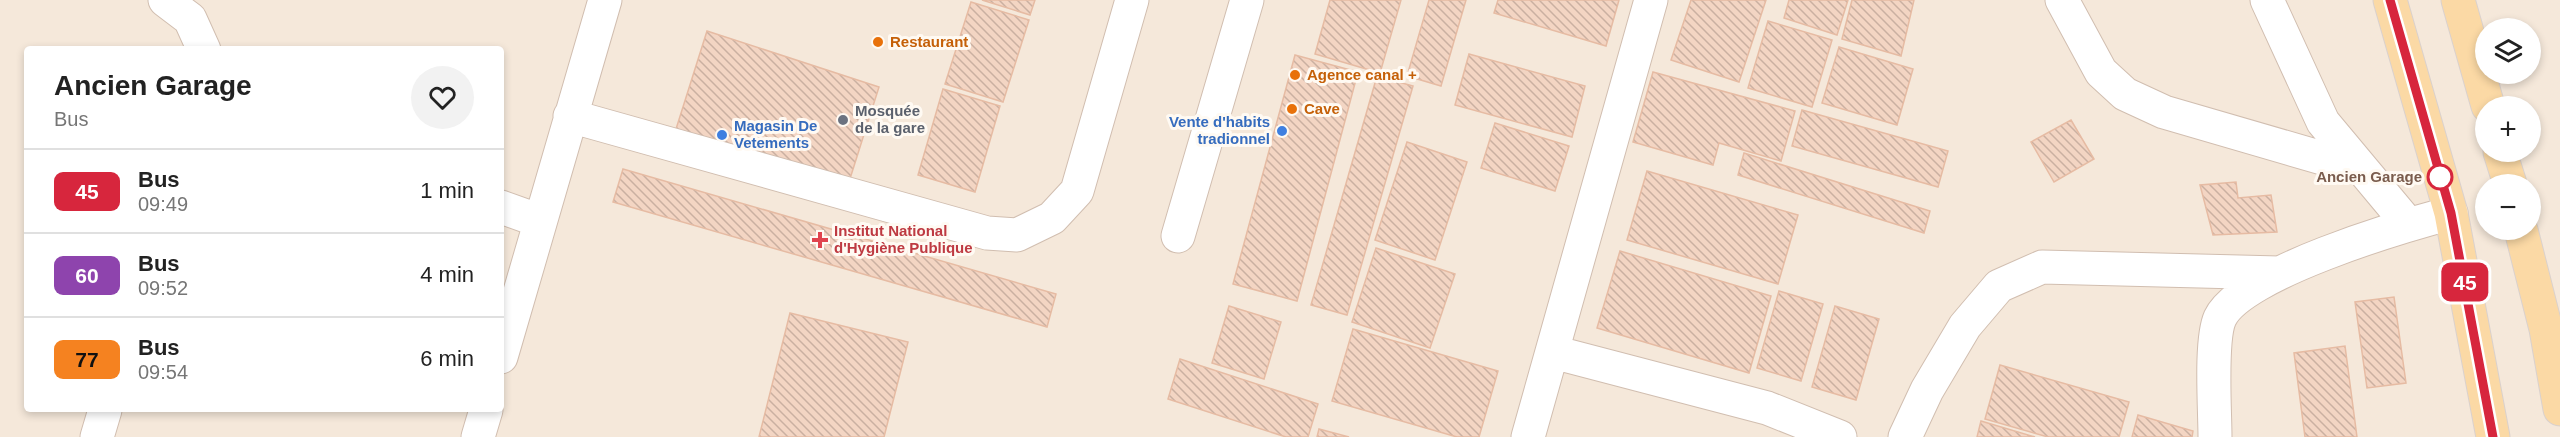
<!DOCTYPE html>
<html lang="fr">
<head>
<meta charset="utf-8">
<style>
	body { margin:0; font-family:Helvetica,sans-serif; background:#f2f2f2; color:#222; height:100vh; display:flex; flex-direction:column; font-size:22px; white-space:nowrap }
	* { box-sizing:border-box; margin:0 }
	p { font-size:20px; color:#767676 }
	.icon { flex:none; width:33px; height:33px; fill:none; stroke:currentColor; stroke-width:2; stroke-linecap:round; stroke-linejoin:round }
	.map { position:relative; flex:1; overflow:hidden }
	.panel { position:absolute; left:24px; top:46px; width:480px; height:366px; display:flex; flex-direction:column; background:#fff; border-radius:6px; box-shadow:0 3px 9px #0003 }
	.panel>* { flex:none }
	.badge { padding:0 12px; border-radius:9px; font-size:21px; line-height:39px }
	.controls { position:absolute; left:2475px; top:18px; display:grid; gap:12px }
	.controls a { display:grid; place-items:center; width:66px; height:66px; border-radius:50%; background:#fff; box-shadow:0 3px 9px #0003; font-size:30px }
	.map>.badge { position:absolute; translate:-50% -50%; box-shadow:0 0 0 3px #fff }
	.round { display:grid; place-items:center; flex:none; width:63px; height:63px; border-radius:32px; background:#f2f2f2 }
	.summary { display:flex; align-items:center; justify-content:space-between; height:102px; padding:0 30px }
	h1 { font-size:28px; font-weight:800; line-height:45px }
	ul { padding:0; list-style:none }
	li { display:flex; align-items:center; gap:18px; height:84px; padding:0 30px; border-top:2px solid #e0e0e0 }
	li div { flex:1 }
	li b { display:block; font-size:22px }
	li em { font-style:normal }
	li .badge { min-width:66px; font-weight:700; text-align:center }
	.map>svg:first-child { display:block }
</style>
</head>
<body>
<div class="map">
<svg width="2560" height="437" viewBox="0 0 2560 437">
	<defs>
		<pattern id="building-back-hatch" width="6" height="6" patternUnits="userSpaceOnUse" patternTransform="scale(1.5)"><rect width="6" height="6" fill="#f3d5c3"/><path d="M-1 5l2 2M0 0l6 6M5-1l2 2" fill="none" stroke="#cab0a1"/></pattern>
	</defs>
	<rect width="100%" height="100%" fill="#fdf6ec"/>
	<path fill="#f5e8da" fill-rule="evenodd" d="M0 0H2560V437H0ZM2486 28H2530V74H2486ZM27 50H501V410H27ZM2486 106H2530V152H2486ZM2486 184H2530V230H2486Z"/>
	<path fill="url(#building-back-hatch)" stroke="#e6bba3" stroke-width="1.5" d="M982 0H1035L1030 15Z
		M1330 0H1401L1380 73 1315 54Z
		M1429 0H1466L1441 86 1407 76Z
		M1498 0H1619L1606 46 1494 13Z
		M1691 0H1766L1739 82 1671 60Z
		M1789 0H1848L1837 35 1784 18Z
		M1852 0H1914L1901 56 1842 39Z
		M971 2 1029 20 1003 102 945 84Z
		M1768 21 1832 40 1812 107 1748 88Z
		M707 31 879 87 848 185 676 129Z
		M1839 47 1913 69 1897 125 1822 103Z
		M1469 54 1585 86 1572 137 1455 105Z
		M1295 55 1358 72 1297 301 1233 284Z
		M1653 72 1795 111 1781 161 1719 143 1713 165 1633 142Z
		M1377 76 1413 86 1347 315 1311 305Z
		M943 89 1000 106 975 192 918 175Z
		M1802 110 1948 151 1938 187 1792 146Z
		M2071 120 2094 159 2054 182 2031 142Z
		M1495 123 1569 146 1555 191 1481 168Z
		M1407 142 1467 162 1435 260 1375 240Z
		M1744 153 1930 211 1924 233 1738 175Z
		M623 169 1056 294 1047 327 613 202Z
		M1647 171 1798 215 1778 284 1627 240Z
		M2236 182 2238 198 2271 195 2277 232 2213 235 2200 185Z
		M1376 248 1455 274 1430 348 1352 322Z
		M1620 251 1771 296 1749 373 1597 328Z
		M1779 291 1823 304 1801 381 1757 368Z
		M2394 297 2406 383 2367 388 2355 302Z
		M1229 306 1281 322 1264 379 1212 363Z
		M1835 306 1879 319 1856 400 1812 387Z
		M790 313 908 342 884 437H759Z
		M1353 329 1498 371 1479 437H1457L1332 401Z
		M2345 346 2357 437H2305L2294 353Z
		M1180 359 1318 404 1308 437H1286L1168 399Z
		M2000 365 2129 402 2119 437H2048L1985 419Z
		M2138 415 2193 431 2192 437H2132Z
		M1981 421 2035 437H1977Z
		M1319 429 1349 437H1317Z"/>
	<g fill="none" stroke-linecap="round" stroke-linejoin="round">
		<defs>
			<path id="minor" d="M165 0 190 19 204 50
				M2062 0 2101 72 2125 94 2164 112 2360 169
				M2267 0 2323 122 2409 225
				M570 116 987 233 1017 235 1052 218 1077 191 1132 0
				M501 207 540 221
				M1178 236 1247 0
				M1553 352 1767 408 1840 437
				M501 357 605 0
				M97 437 105 410
				M478 437 486 410
				M1528 437 1651 0
				M1905 437 1927 390 1965 326 1999 286 2042 267 2279 273
				M2215 437C2215 410 2210 340 2220 318 2241 273 2402 226 2451 213"/>
			<path id="major" d="M2390 0 2451 213 2493 437
				M2458 0 2488 106
				M2500 152 2510 184
				M2521 230 2546 329 2560 409"/>
		</defs>
		<use href="#minor" stroke="#d1beb0" stroke-width="35"/>
		<use href="#major" stroke="#dad1cd" stroke-width="35"/>
		<use href="#minor" stroke="#fff" stroke-width="33"/>
		<use href="#major" stroke="#fbd9a5" stroke-width="33"/>
	</g>
	<g fill="none" stroke-linecap="round" stroke-linejoin="round">
		<defs>
			<path id="line" d="M2390 0 2451 213 2493 437"/>
		</defs>
		<use href="#line" stroke="#fff" stroke-width="14"/>
		<use href="#line" stroke="#d7263d" stroke-width="9"/>
	</g>
	<g fill="#e8710a" stroke="#fffaf3" stroke-width="2">
		<circle cx="878" cy="42" r="6"/>
		<circle cx="1295" cy="75" r="6"/>
		<circle cx="1292" cy="109" r="6"/>
	</g>
	<circle fill="#6b7280" stroke="#fffaf3" stroke-width="2" cx="843" cy="120" r="6"/>
	<g fill="#3f7fe0" stroke="#fffaf3" stroke-width="2">
		<circle cx="1282" cy="131" r="6"/>
		<circle cx="722" cy="135" r="6"/>
	</g>
	<circle fill="#fff" stroke="#d7263d" stroke-width="3" cx="2440" cy="177" r="12"/>
	<path fill="#e0444e" stroke="#fffaf3" stroke-width="2" d="M817 231h6v6h6v6h-6v6h-6v-6h-6v-6h6z"/>
	<g text-anchor="middle" stroke-width="6" stroke-linejoin="round" paint-order="stroke">
		<g font-size="15" font-weight="bold" fill="#c56008" stroke="#fffaf3" text-anchor="start">
			<text x="890" y="47">Restaurant</text>
			<text x="1307" y="80">Agence canal +</text>
			<text x="1304" y="114">Cave</text>
		</g>
		<g font-size="15" font-weight="bold" fill="#5b616d" stroke="#fffaf3" text-anchor="start">
			<text x="855" y="116">Mosquée<tspan x="855" dy="17">de la gare</tspan></text>
		</g>
		<g font-size="15" font-weight="bold" fill="#366cbe" stroke="#fffaf3" text-anchor="end">
			<text x="1270" y="127">Vente d'habits<tspan x="1270" dy="17">tradionnel</tspan></text>
			<text x="734" y="131" text-anchor="start">Magasin De<tspan x="734" dy="17">Vetements</tspan></text>
		</g>
		<g font-size="15" font-weight="bold" fill="#7a5c4d" stroke="#fffaf3" text-anchor="end">
			<text x="2422" y="182">Ancien Garage</text>
		</g>
		<g font-size="15" font-weight="bold" fill="#be3a42" stroke="#fffaf3" text-anchor="start">
			<text x="834" y="236">Institut National<tspan x="834" dy="17">d'Hygiène Publique</tspan></text>
		</g>
	</g>
</svg>
<div class="controls">
<a><svg class="icon" aria-label="layers" viewBox="0 0 24 24"><path d="M12 4l9 5-9 5-9-5zM3 14l9 5 9-5"/></svg></a>
<a>+</a>
<a>−</a>
</div>
<b class="badge" style="left:2465px;top:282px;background:#d7263d;color:#fff">45</b>
<section class="panel">
<div class="summary"><div><h1>Ancien Garage</h1><p>Bus</p></div><a class="round"><svg class="icon" aria-label="heart" viewBox="0 0 24 24"><path d="M12 20l-8-8c-3-5 5-10 8-4 3-6 11-1 8 4z"/></svg></a></div>
<ul>
<li><span class="badge" style="background:#d7263d;color:#fff">45</span><div><b>Bus</b><p>09:49</p></div><em>1 min</em></li>
<li><span class="badge" style="background:#8e44ad;color:#fff">60</span><div><b>Bus</b><p>09:52</p></div><em>4 min</em></li>
<li><span class="badge" style="background:#f58220;color:#111">77</span><div><b>Bus</b><p>09:54</p></div><em>6 min</em></li>
</ul>
</section>
</div>
</body>
</html>
